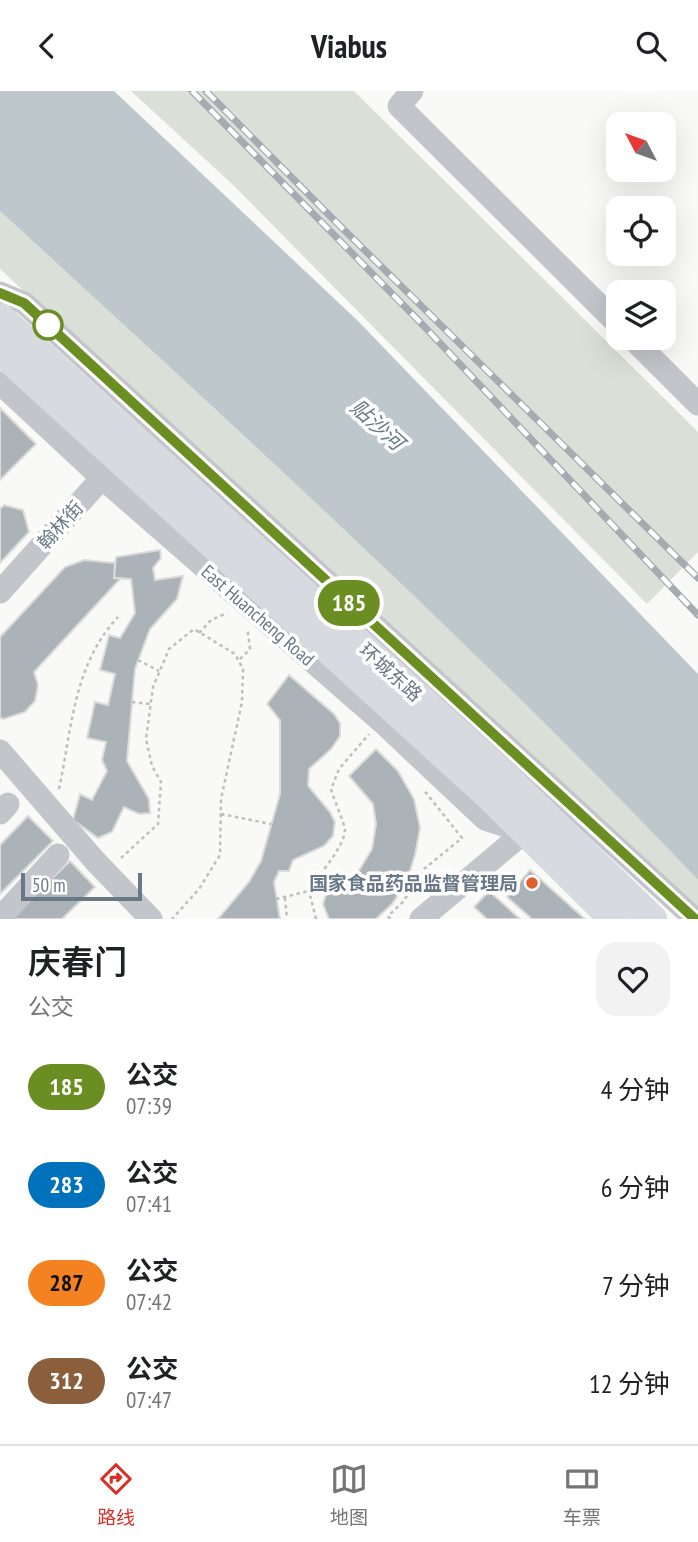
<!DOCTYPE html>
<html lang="zh">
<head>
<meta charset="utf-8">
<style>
	body { margin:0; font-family:"PT Sans Narrow","Noto Sans SC",sans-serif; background:#f2f2f2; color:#202124; height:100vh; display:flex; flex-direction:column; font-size:26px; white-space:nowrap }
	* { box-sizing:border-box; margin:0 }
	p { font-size:23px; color:#757577 }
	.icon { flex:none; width:38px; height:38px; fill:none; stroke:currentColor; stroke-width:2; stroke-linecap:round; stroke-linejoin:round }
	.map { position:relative; height:828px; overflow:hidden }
	.side { display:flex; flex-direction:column; background:#fff; flex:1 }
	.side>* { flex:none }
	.badge { padding:0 14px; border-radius:23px; font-size:24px; line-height:46px }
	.needle { width:46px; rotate:311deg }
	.buttons { position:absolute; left:606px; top:21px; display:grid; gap:14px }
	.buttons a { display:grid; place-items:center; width:70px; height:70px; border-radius:14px; background:#fff; box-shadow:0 7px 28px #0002; font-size:35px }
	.scale { position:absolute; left:21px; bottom:18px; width:121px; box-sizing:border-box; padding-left:7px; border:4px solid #687887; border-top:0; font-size:19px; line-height:24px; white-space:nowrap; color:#687887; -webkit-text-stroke:5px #fff; paint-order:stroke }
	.map>.badge { position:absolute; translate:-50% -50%; box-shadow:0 0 0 4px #fff }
	.round { display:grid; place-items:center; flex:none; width:74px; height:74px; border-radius:21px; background:#f2f2f2 }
	.overview { display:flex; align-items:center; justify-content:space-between; height:119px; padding:0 28px }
	h1 { font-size:33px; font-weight:600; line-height:52px }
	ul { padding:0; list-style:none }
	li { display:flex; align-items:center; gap:21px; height:98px; padding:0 28px }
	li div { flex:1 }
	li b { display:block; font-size:26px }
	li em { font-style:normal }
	li .badge { min-width:77px; font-weight:700; text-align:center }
	header { display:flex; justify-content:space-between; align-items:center; height:91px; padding:0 28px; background:#fff; font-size:32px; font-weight:600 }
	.tabs { display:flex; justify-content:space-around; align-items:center; height:98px; border-top:2px solid #e0e0e0; background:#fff; font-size:19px; color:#757577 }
	.tabs a { display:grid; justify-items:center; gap:4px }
	.tabs .selected { color:#d93025 }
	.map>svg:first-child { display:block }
</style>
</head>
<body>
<header><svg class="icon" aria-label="back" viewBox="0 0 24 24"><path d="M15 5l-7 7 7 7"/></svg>Viabus<svg class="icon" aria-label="search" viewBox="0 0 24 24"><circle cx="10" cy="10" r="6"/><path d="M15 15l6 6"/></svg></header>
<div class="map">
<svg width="698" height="828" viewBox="0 0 698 828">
	<rect width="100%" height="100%" fill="#f9f9f7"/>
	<path fill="#dae0d8" d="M131 0H354L698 341V461L647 513 231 92Z
		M0 120C237 338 476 555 698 789V828L0 178Z"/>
	<path fill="#bdc7cc" d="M0 0H114L358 230 698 583V789C476 555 237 338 0 120Z"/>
	<path fill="#abb3b9" stroke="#dbdbd9" stroke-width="2" d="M0 317 36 353 0 389Z
		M4 414 23 419 29 441 0 472V418Z
		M160 459 161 467 153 477 155 489 183 485 177 508 150 538 135 578 127 670 149 708 150 722 139 723 124 716 112 741 98 747 73 729 80 703 92 709 107 680 102 669 106 651 87 647 95 611 108 614 115 583 100 579 109 544 120 547 135 522 131 488 114 487 116 466Z
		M84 469 115 472 114 487H121L34 581 38 594 35 610 25 621 4 628 0 627V546L65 476Z
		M289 584 334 623 340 632V645L331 658 309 678 308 695 330 721 335 731 333 745 324 755 293 769 289 780H279L274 791 280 828H218L249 791 261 770 280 703V629L267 613Z
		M376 658 398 680 414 708 420 737 415 764 406 792 392 813 376 828H329L323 813 328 797 357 783 372 758 376 733 373 713 349 685Z
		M28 725 53 750 0 803V754Z
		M70 770 95 796 62 828H10Z
		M530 779 585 828H532L507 806Z
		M489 800 520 828H487L474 816Z"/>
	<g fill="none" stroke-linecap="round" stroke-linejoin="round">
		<path stroke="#bcbfc2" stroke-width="2.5" stroke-dasharray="3.5 3.5" stroke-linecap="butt" d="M199 542 211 529 227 522
			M240 568 250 558 248 542 245 538
			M138 569 159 580
			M132 611 150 613
			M59 698C72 638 73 574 118 526
			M221 723 271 733
			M121 767 158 733 161 691 152 675 146 648 153 596 169 558 194 538 235 563 243 578 242 611 221 708 220 764 199 798 172 828
			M285 807 287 828
			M276 808 309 800
			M316 828 309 800C318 784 344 757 345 739 345 734 333 706 331 698L339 678 369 643
			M390 828 388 825 403 811 424 778 462 747 423 698"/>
		<path stroke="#c2c6ca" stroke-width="23" d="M412 0 399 15 618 233
			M0 202 24 212 695 828
			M632 247 698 313
			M0 292 102 387 382 631 485 728 525 741
			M0 501 110 378
			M0 660 96 771 151 828
			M0 722 8 713
			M0 827 58 764
			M421 828 534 733"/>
		<path stroke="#d7dbdf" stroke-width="30" d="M0 227 502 683 652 828
			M0 259 492 707 614 828"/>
		<defs>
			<path id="rail" d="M192 0 418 229 698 524
				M206 0 331 126 698 487"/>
		</defs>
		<use href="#rail" stroke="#a5abb1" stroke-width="7"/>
		<use href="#rail" stroke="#fff" stroke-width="4.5" stroke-dasharray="13" stroke-linecap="butt"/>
	</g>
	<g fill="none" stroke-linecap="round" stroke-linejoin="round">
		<defs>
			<path id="line" d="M0 202 24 212 695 828"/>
		</defs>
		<use href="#line" stroke="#fff" stroke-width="16"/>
		<use href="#line" stroke="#6b8e23" stroke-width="10"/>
	</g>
	<circle fill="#fff" stroke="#6b8e23" stroke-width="3.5" cx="48" cy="234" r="14"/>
	<circle fill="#e3602d" stroke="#fff" stroke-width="2.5" cx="532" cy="792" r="7"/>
	<g text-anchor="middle" stroke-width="7" stroke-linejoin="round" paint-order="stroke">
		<g font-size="19" fill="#687887" stroke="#fff">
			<text transform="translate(60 434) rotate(-48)" y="7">翰林街</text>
			<text transform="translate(258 524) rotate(41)" y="7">East Huancheng Road</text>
			<text transform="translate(391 581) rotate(42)" y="7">环城东路</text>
		</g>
		<g font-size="19" font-weight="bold" fill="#687887" stroke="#fff" text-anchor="end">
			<text x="518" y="799">国家食品药品监督管理局</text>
		</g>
		<g font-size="21" font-style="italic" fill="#647983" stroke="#fff">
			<text transform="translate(377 334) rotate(42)" y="7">贴沙河</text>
		</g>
	</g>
</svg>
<div class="buttons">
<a><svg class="needle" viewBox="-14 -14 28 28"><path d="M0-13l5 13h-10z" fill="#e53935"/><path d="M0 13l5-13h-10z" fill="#757577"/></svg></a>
<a><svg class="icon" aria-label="locate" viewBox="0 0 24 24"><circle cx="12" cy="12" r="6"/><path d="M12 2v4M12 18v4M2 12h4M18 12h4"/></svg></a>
<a><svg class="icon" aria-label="layers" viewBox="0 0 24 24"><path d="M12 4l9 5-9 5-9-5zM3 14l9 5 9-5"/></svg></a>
</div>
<div class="scale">50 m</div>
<b class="badge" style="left:349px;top:512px;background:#6b8e23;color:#fff">185</b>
</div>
<section class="side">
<div class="overview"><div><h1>庆春门</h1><p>公交</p></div><a class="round"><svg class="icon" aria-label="heart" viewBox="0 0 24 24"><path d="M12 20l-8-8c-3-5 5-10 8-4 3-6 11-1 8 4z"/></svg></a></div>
<ul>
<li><span class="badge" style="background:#6b8e23;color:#fff">185</span><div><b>公交</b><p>07:39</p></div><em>4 分钟</em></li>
<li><span class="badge" style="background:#0072bc;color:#fff">283</span><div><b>公交</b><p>07:41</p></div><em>6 分钟</em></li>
<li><span class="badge" style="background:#f58220;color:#111">287</span><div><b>公交</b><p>07:42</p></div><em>7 分钟</em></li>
<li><span class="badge" style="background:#8b5e3c;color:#fff">312</span><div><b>公交</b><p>07:47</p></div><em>12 分钟</em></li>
</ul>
</section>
<nav class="tabs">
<a class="selected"><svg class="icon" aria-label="directions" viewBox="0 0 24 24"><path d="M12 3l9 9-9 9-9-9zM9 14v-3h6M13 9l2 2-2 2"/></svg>路线</a>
<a><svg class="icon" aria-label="map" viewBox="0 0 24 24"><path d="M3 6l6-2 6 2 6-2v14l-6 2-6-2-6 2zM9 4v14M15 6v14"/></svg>地图</a>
<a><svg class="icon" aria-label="tickets" viewBox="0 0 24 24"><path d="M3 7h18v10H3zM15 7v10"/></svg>车票</a>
</nav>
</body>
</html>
